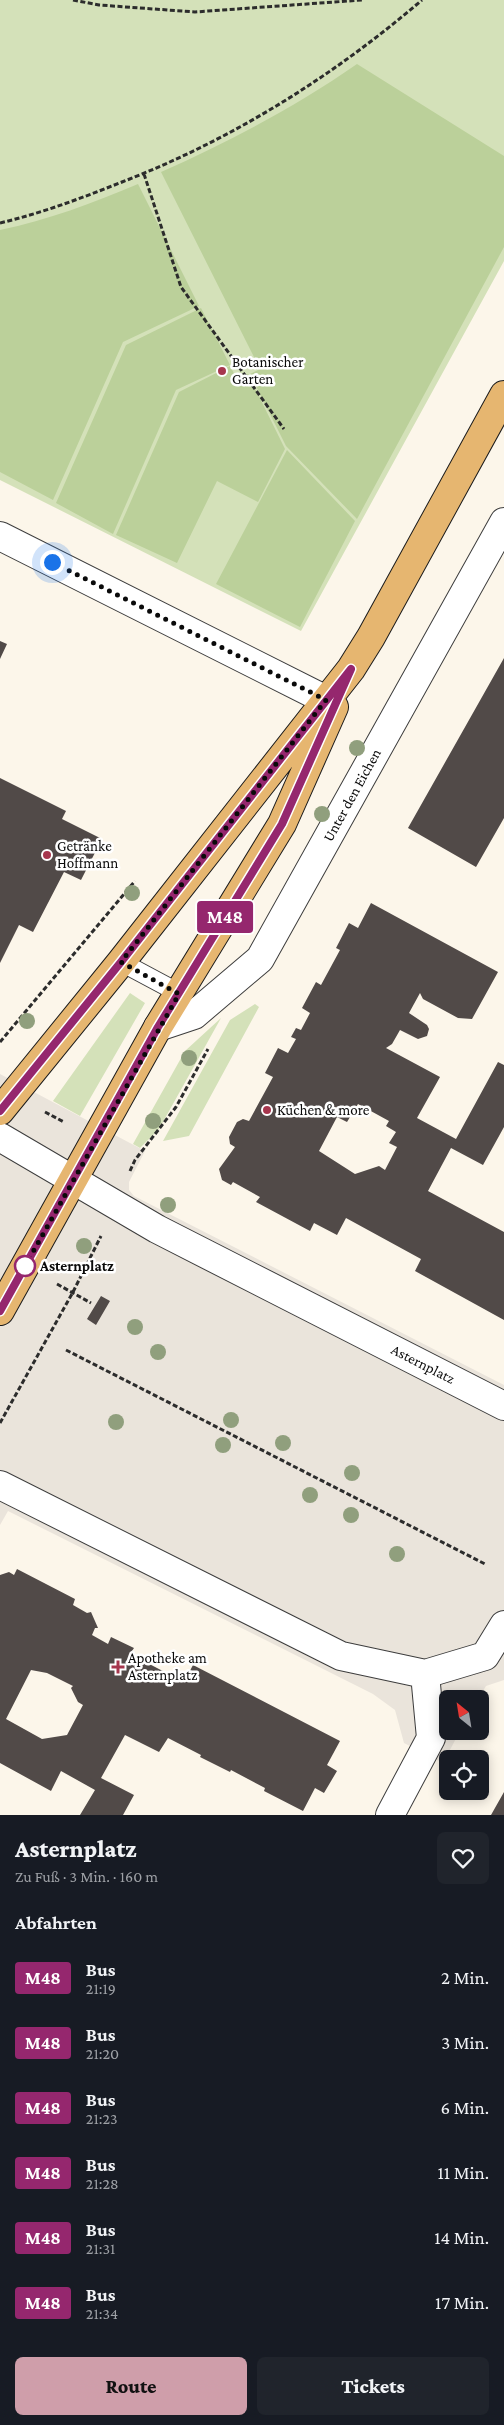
<!DOCTYPE html>
<html lang="de">
<head>
<meta charset="utf-8">
<style>
	body { margin:0; font-family:"Crimson Pro",serif; background:#20242c; color:#f1f3f6; height:100vh; display:flex; flex-direction:column; font-size:19px; white-space:nowrap }
	* { box-sizing:border-box; margin:0 }
	p { font-size:16px; color:#9ea1a6 }
	.icon { flex:none; width:28px; height:28px; fill:none; stroke:currentColor; stroke-width:2; stroke-linecap:round; stroke-linejoin:round }
	.map { position:relative; height:1815px; overflow:hidden }
	.drawer { display:flex; flex-direction:column; background:#171b24; flex:1 }
	.drawer>* { flex:none }
	.badge { padding:0 10px; border-radius:4px; font-size:18px; line-height:32px }
	.needle { width:32px; rotate:330deg }
	.tools { position:absolute; left:439px; top:1690px; display:grid; gap:10px }
	.tools a { display:grid; place-items:center; width:50px; height:50px; border-radius:8px; background:#171b24; box-shadow:0 2px 12px #0003; font-size:25px }
	.you { position:absolute; width:25px; height:25px; margin:-12px; border:4px solid #fff; border-radius:50%; background:#1a73e8; box-shadow:0 0 0 8px #1a73e833 }
	.map>.badge { position:absolute; translate:-50% -50%; box-shadow:0 0 0 2px #fff }
	h2 { padding:0 15px; font-size:19px; line-height:45px }
	.round { display:grid; place-items:center; flex:none; width:52px; height:52px; border-radius:8px; background:#20242c }
	.summary { display:flex; align-items:center; justify-content:space-between; height:85px; padding:0 15px }
	h1 { font-size:24px; font-weight:800; line-height:38px }
	.button { display:flex; gap:10px; margin-top:auto; padding:10px 15px }
	.button a { flex:1; height:58px; border-radius:8px; background:#cf9eaa; color:#111; font-size:20px; font-weight:800; line-height:58px; text-align:center }
	.button a+a { background:#20242c; color:#f1f3f6 }
	ul { padding:0; list-style:none }
	li { display:flex; align-items:center; gap:15px; height:65px; padding:0 15px }
	li div { flex:1 }
	li b { display:block; font-size:19px }
	li em { font-style:normal }
	li .badge { min-width:55px; font-weight:700; text-align:center }
	.map>svg:first-child { display:block }
</style>
</head>
<body>
<div class="map">
<svg width="504" height="1815" viewBox="0 0 504 1815">
	<rect width="100%" height="100%" fill="#fcf6ea"/>
	<path fill="#d4e1b9" d="M0 0H504V261L301 631 0 480Z
		M130 993 145 1003 80 1116 53 1101Z
		M255 1004 259 1007 189 1136 163 1141 230 1020Z
		M221 1018 159 1129 140 1148 133 1144 185 1051Z"/>
	<path fill="#bbd09a" d="M357 64 504 156V247L357 519 286 446 250 374 260 369 161 172C229 142 295 107 357 64Z
		M138 184 199 306 123 342 53 500 0 472V230C48 220 93 203 138 184Z
		M201 308 230 365 176 390 113 534 56 503 126 345Z
		M230 366 237 379 248 374 285 449 258 502 217 481 177 563 116 535 179 392Z
		M287 450 355 521 300 627 216 584Z"/>
	<path fill="#eae4db" d="M0 1074 145 1151 129 1182V1190L134 1196 504 1385V1680L486 1686 478 1699H448V1731H460L443 1763 404 1743 395 1710 373 1694 8 1511 0 1525Z"/>
	<path fill="#514a48" fill-rule="evenodd" d="M0 641 7 644 0 659Z
		M504 658V818L476 867 408 828Z
		M0 778 66 811 62 819 102 839 81 880 64 872 33 932 19 925 0 963Z
		M371 903 498 972 472 1019 458 1018 423 999 420 993 409 1013 427 1025 429 1029 427 1036 418 1039 400 1030 392 1044 386 1048 440 1077 417 1118 456 1139 498 1062 504 1065V1127L483 1165 451 1148 428 1191 504 1232V1320L415 1271 421 1259 346 1218 337 1235 314 1223 310 1231 256 1202 260 1197 233 1182 231 1185 222 1180 219 1169 235 1147 230 1144 229 1137 237 1122 243 1119 249 1121 273 1077 265 1073 278 1048 288 1053 296 1039 291 1037 296 1028 301 1030 310 1013 302 1008 316 982 321 985 340 950 336 948 349 923 358 928ZM358 1104 389 1121 386 1126 396 1132 389 1143 397 1147 385 1170 379 1166 355 1174 319 1151 337 1117 347 1122Z
		M101 1296 110 1301 96 1325 87 1319Z
		M17 1569 75 1599 73 1605 87 1613 91 1612 98 1628H95L92 1635 108 1644 111 1637 134 1648 130 1654 184 1682 193 1665 340 1741 327 1765 337 1771 324 1793 315 1788 303 1811 264 1791 265 1788 231 1770 230 1772 200 1757 201 1755 168 1738 159 1752 125 1735 101 1778 134 1795 123 1815H80L95 1790 61 1771 51 1791 0 1763V1575L9 1572 14 1575ZM31 1670 47 1673 73 1686 71 1688 78 1702 83 1705 67 1735 42 1739 6 1719Z
		M504 1792V1815H491Z"/>
	<g fill="none" stroke-linecap="round" stroke-linejoin="round">
		<defs>
			<path id="service" d="M121 962 179 993"/>
			<path id="minor" d="M0 536 326 700
				M158 1027 194 1015 260 959 504 522
				M0 1137 157 1229 504 1406
				M0 1485 341 1656 425 1674 485 1656 504 1625
				M390 1815 431 1738 425 1674"/>
			<path id="primary" d="M0 1111 121 962 351 669 371 637 504 395
				M0 1311 158 1027 282 824 334 707"/>
		</defs>
		<use href="#service" stroke="#3d3d3d" stroke-width="20"/>
		<use href="#minor" stroke="#3d3d3d" stroke-width="30"/>
		<use href="#primary" stroke="#1b1b1b" stroke-width="30"/>
		<path stroke="#2c2c2c" stroke-width="3" stroke-dasharray="5 2.5" stroke-linecap="butt" d="M73 0 99 5 195 12 362 0
			M144 174 181 287 284 429
			M0 223C42 213 82 198 122 182 233 139 332 77 422 0
			M0 1042 135 881
			M45 1112 64 1122
			M130 1171 135 1160 176 1107 208 1049
			M57 1284 91 1303
			M66 1350 485 1564
			M0 1423 73 1292 101 1236"/>
		<use href="#service" stroke="#fff" stroke-width="18"/>
		<use href="#minor" stroke="#fff" stroke-width="28"/>
		<use href="#primary" stroke="#e6b670" stroke-width="28"/>
	</g>
	<g fill="#909f7d">
		<circle cx="357" cy="748" r="8"/>
		<circle cx="322" cy="814" r="8"/>
		<circle cx="132" cy="893" r="8"/>
		<circle cx="27" cy="1021" r="8"/>
		<circle cx="189" cy="1058" r="8"/>
		<circle cx="153" cy="1121" r="8"/>
		<circle cx="168" cy="1205" r="8"/>
		<circle cx="84" cy="1246" r="8"/>
		<circle cx="135" cy="1327" r="8"/>
		<circle cx="158" cy="1352" r="8"/>
		<circle cx="231" cy="1420" r="8"/>
		<circle cx="116" cy="1422" r="8"/>
		<circle cx="283" cy="1443" r="8"/>
		<circle cx="223" cy="1445" r="8"/>
		<circle cx="352" cy="1473" r="8"/>
		<circle cx="310" cy="1495" r="8"/>
		<circle cx="351" cy="1515" r="8"/>
		<circle cx="397" cy="1554" r="8"/>
	</g>
	<g fill="none" stroke-linecap="round" stroke-linejoin="round">
		<defs>
			<path id="line" d="M0 1111 121 962 351 669 282 824 158 1027 0 1311"/>
		</defs>
		<use href="#line" stroke="#fff" stroke-width="11"/>
		<use href="#line" stroke="#95276e" stroke-width="8"/>
		<path stroke="#0a0a0a" stroke-width="5" stroke-dasharray="0 9" d="M25 1266 179 994 121 962 326 700 52 562"/>
	</g>
	<g fill="#a6364d" stroke="#fff" stroke-width="2">
		<circle cx="222" cy="371" r="5"/>
		<circle cx="47" cy="855" r="5"/>
		<circle cx="267" cy="1110" r="5"/>
		<path d="M115.5 1659.5h5v5h5v5h-5v5h-5v-5h-5v-5h5z"/>
	</g>
	<circle fill="#fff" stroke="#95276e" stroke-width="2.5" cx="25" cy="1266" r="10"/>
	<g text-anchor="middle" stroke-width="5" stroke-linejoin="round" paint-order="stroke">
		<g font-size="15" fill="#0a0a0a" stroke="#fff" text-anchor="start">
			<text x="232" y="367">Botanischer<tspan x="232" dy="17">Garten</tspan></text>
			<text x="57" y="851">Getränke<tspan x="57" dy="17">Hoffmann</tspan></text>
			<text x="277" y="1115">Küchen &amp; more</text>
			<text x="128" y="1663">Apotheke am<tspan x="128" dy="17">Asternplatz</tspan></text>
		</g>
		<g font-size="15" fill="#0a0a0a" stroke="#fff">
			<text transform="translate(352 795) rotate(-61)" y="5">Unter den Eichen</text>
			<text transform="translate(423 1364) rotate(27)" y="5">Asternplatz</text>
		</g>
		<g font-size="15" font-weight="bold" fill="#0a0a0a" stroke="#fff" text-anchor="start">
			<text x="40" y="1271">Asternplatz</text>
		</g>
	</g>
</svg>
<div class="tools">
<a><svg class="needle" viewBox="-14 -14 28 28"><path d="M0-13l5 13h-10z" fill="#e53935"/><path d="M0 13l5-13h-10z" fill="#9ea1a6"/></svg></a>
<a><svg class="icon" aria-label="locate" viewBox="0 0 24 24"><circle cx="12" cy="12" r="6"/><path d="M12 2v4M12 18v4M2 12h4M18 12h4"/></svg></a>
</div>
<div class="you" style="left:52px;top:562px"></div>
<b class="badge" style="left:225px;top:917px;background:#95276e;color:#fff">M48</b>
</div>
<section class="drawer">
<div class="summary"><div><h1>Asternplatz</h1><p>Zu Fuß · 3 Min. · 160 m</p></div><a class="round"><svg class="icon" aria-label="heart" viewBox="0 0 24 24"><path d="M12 20l-8-8c-3-5 5-10 8-4 3-6 11-1 8 4z"/></svg></a></div>
<h2>Abfahrten</h2>
<ul>
<li><span class="badge" style="background:#95276e;color:#fff">M48</span><div><b>Bus</b><p>21:19</p></div><em>2 Min.</em></li>
<li><span class="badge" style="background:#95276e;color:#fff">M48</span><div><b>Bus</b><p>21:20</p></div><em>3 Min.</em></li>
<li><span class="badge" style="background:#95276e;color:#fff">M48</span><div><b>Bus</b><p>21:23</p></div><em>6 Min.</em></li>
<li><span class="badge" style="background:#95276e;color:#fff">M48</span><div><b>Bus</b><p>21:28</p></div><em>11 Min.</em></li>
<li><span class="badge" style="background:#95276e;color:#fff">M48</span><div><b>Bus</b><p>21:31</p></div><em>14 Min.</em></li>
<li><span class="badge" style="background:#95276e;color:#fff">M48</span><div><b>Bus</b><p>21:34</p></div><em>17 Min.</em></li>
</ul>
<div class="button"><a>Route</a><a>Tickets</a></div>
</section>
</body>
</html>
